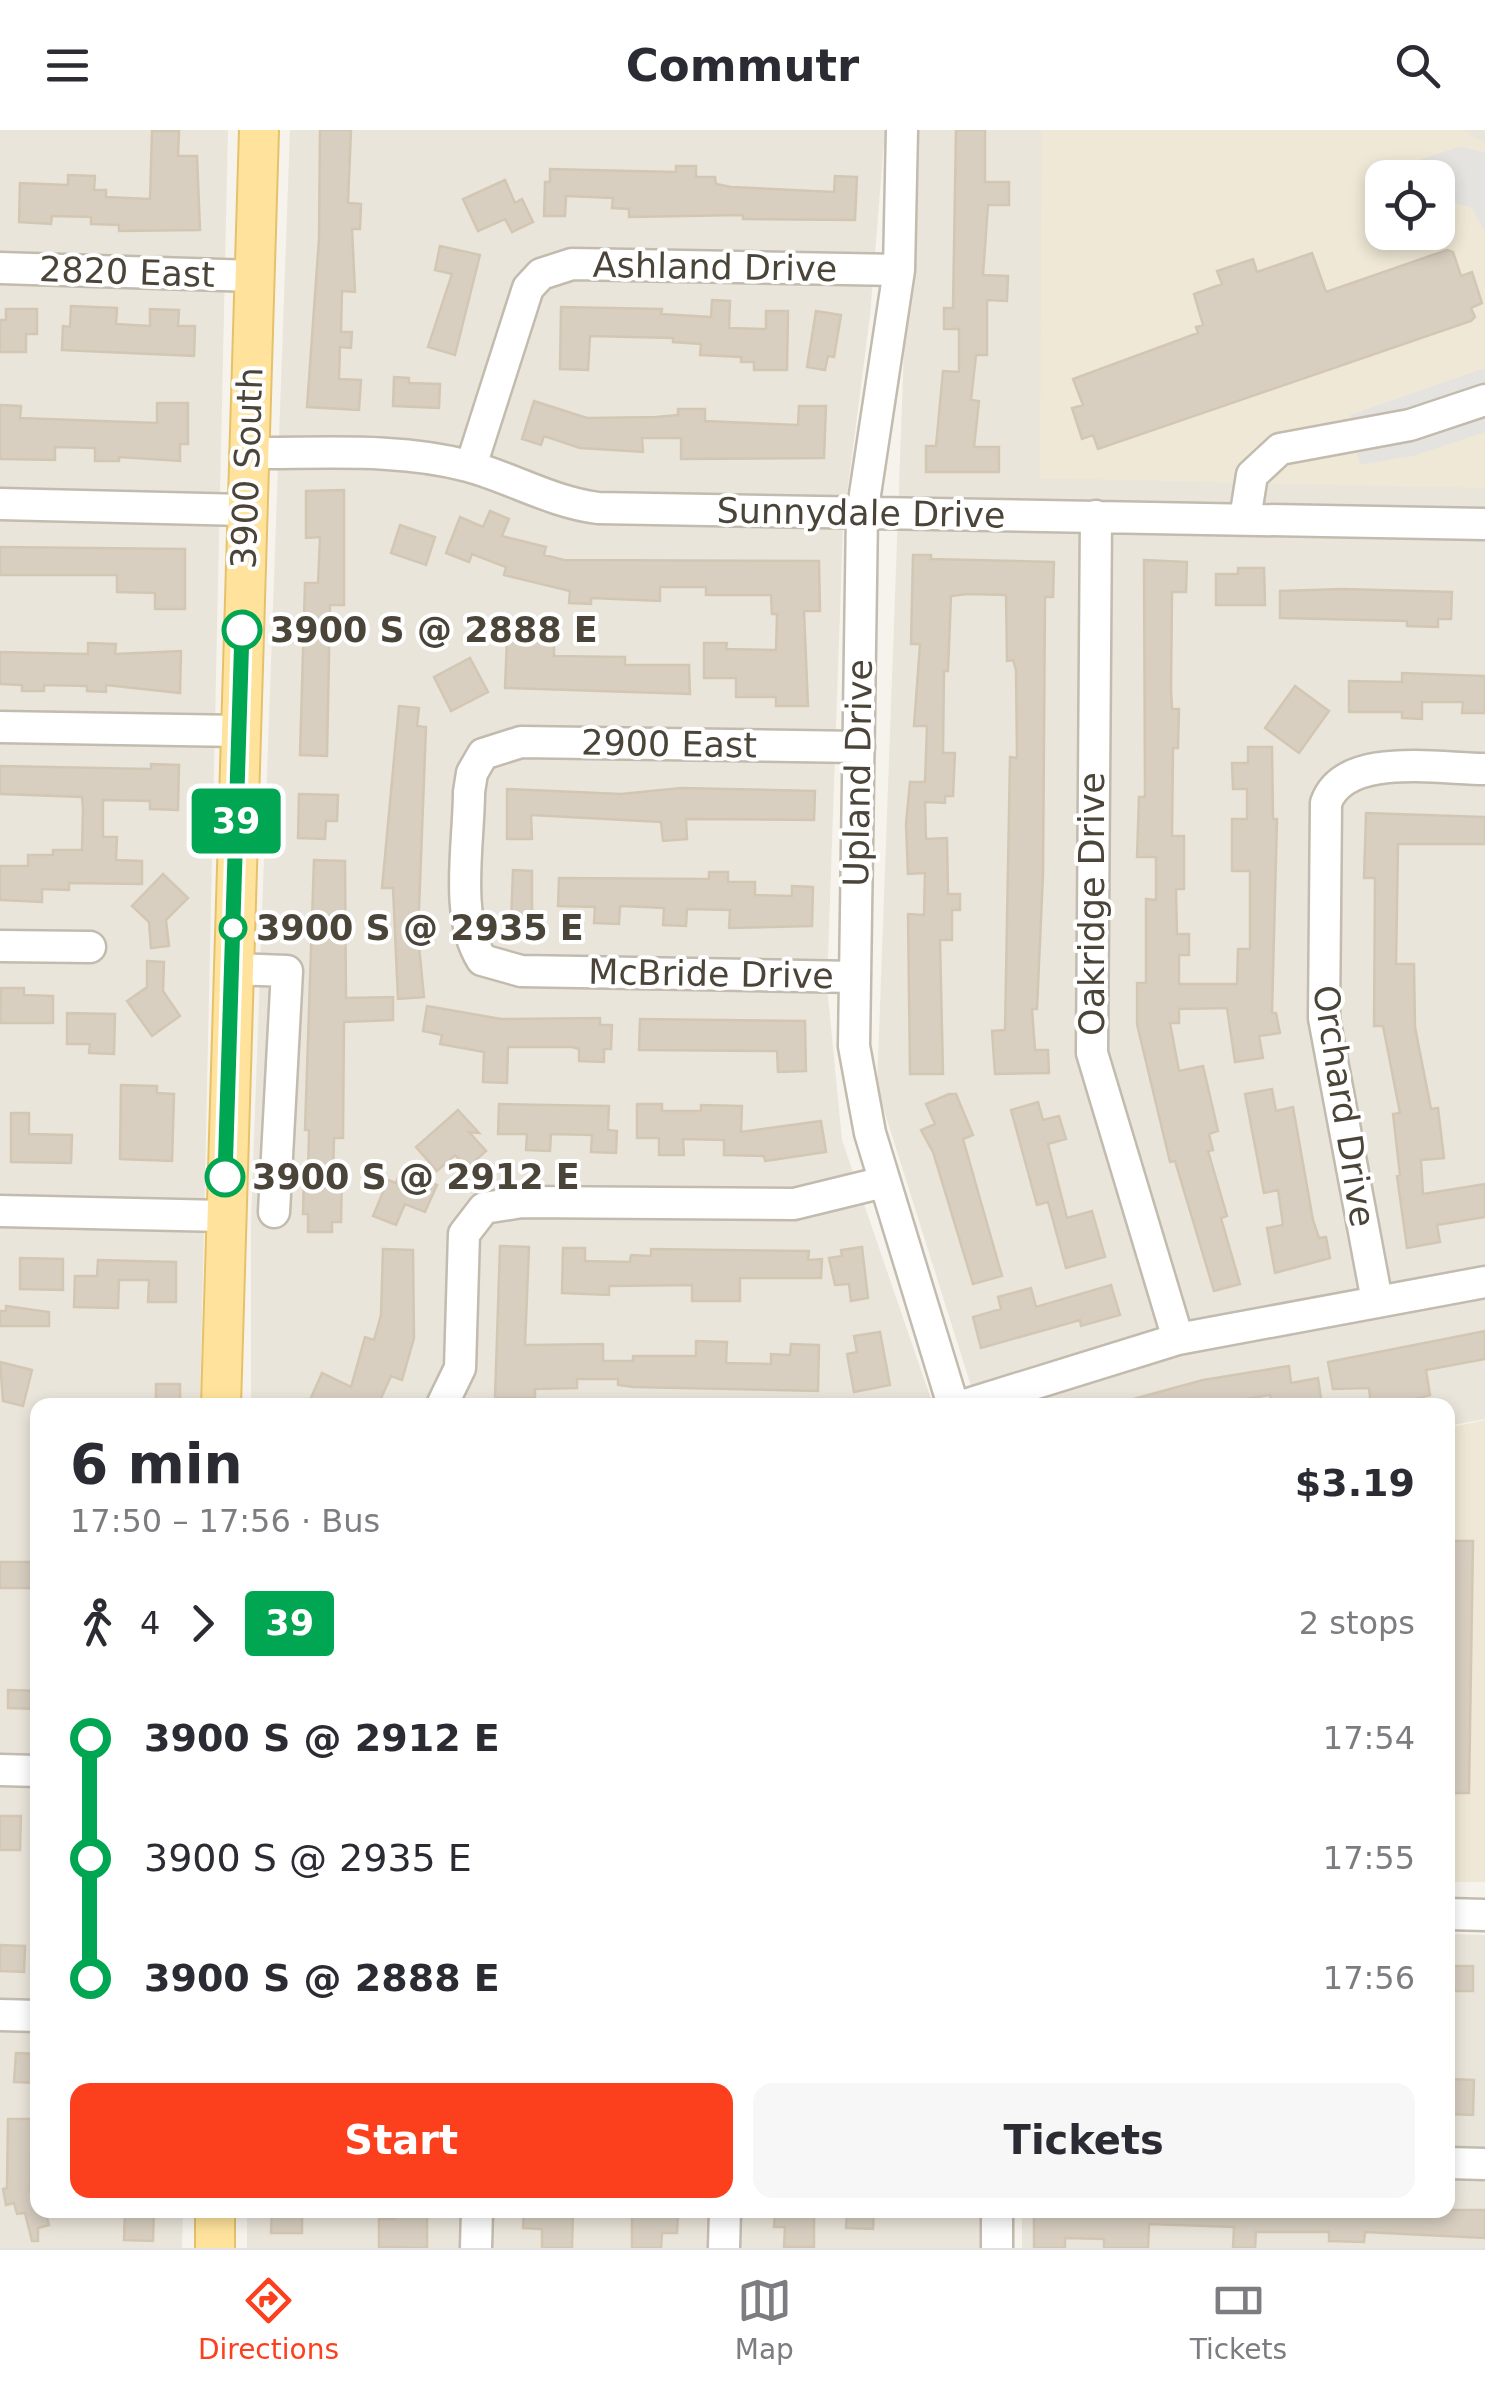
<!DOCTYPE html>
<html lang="en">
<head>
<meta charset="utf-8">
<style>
	body { margin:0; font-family:"DejaVu Sans",sans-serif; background:#f7f7f7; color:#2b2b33; height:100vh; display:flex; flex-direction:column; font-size:38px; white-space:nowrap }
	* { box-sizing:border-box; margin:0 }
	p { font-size:32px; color:#7c7c81 }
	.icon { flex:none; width:55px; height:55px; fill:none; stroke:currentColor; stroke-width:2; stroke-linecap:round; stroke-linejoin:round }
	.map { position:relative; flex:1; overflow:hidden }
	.sheet { position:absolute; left:30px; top:1268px; width:1425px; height:820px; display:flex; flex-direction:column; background:#fff; border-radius:20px; box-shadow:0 5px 15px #0003 }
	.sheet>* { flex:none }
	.badge { padding:0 20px; border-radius:8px; font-size:35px; line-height:65px }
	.controls { position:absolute; left:1365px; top:30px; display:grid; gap:20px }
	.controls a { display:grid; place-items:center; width:90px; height:90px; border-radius:20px; background:#fff; box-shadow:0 5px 15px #0003; font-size:50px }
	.map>.badge { position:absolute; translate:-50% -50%; box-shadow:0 0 0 5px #fff }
	.legs { display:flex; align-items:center; gap:15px; height:110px; padding:0 40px; font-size:32px }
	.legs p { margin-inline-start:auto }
	.headline { display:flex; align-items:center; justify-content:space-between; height:170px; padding:0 40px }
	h1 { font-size:55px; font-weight:700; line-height:75px }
	.action { display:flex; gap:20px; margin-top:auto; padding:20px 40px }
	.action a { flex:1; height:115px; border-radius:20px; background:#fc3f1d; color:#fff; font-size:40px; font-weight:700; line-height:115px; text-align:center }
	.action a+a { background:#f7f7f7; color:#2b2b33 }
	ul { padding:0 40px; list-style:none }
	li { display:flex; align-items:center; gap:35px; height:120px; font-size:38px }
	li i { display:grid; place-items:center; width:15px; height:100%; margin:0 12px; background:currentColor }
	li i::after { content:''; width:25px; height:25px; margin:-12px; border:8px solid; border-radius:50%; background:#fff }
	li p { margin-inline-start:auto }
	li:first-child i { background:linear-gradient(#0000 50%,currentColor 0) }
	li:last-child i { background:linear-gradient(currentColor 50%,#0000 0) }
	header { display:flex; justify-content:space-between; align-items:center; height:130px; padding:0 40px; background:#fff; font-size:45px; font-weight:700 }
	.tabs { display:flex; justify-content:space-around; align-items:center; height:140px; border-top:2px solid #e1e1e2; background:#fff; font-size:28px; color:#7c7c81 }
	.tabs a { display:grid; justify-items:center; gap:5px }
	.tabs .active { color:#fc3f1d }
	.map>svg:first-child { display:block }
</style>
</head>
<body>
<header><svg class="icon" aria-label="menu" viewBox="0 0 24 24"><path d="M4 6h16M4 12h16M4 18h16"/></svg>Commutr<svg class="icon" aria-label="search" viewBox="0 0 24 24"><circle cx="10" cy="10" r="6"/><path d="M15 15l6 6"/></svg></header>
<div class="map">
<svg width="1485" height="2118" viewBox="0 0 1485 2118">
	<rect width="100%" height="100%" fill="#f6f3ec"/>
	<path fill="#eae5da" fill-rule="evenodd" d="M0 0H228L200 1275H38V2080H183L182 2118H0Z
		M290 0H885L870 186 843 395 827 856 842 1010 933 1275H251V1093Z
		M912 0H1485V1289L1448 1296V1275H977L877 958ZM1382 48H1438V102H1382Z
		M1448 1804 1485 1805V2118H1022V2080H1448Z
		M247 2080H980V2118H247Z"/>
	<path fill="#efe8d6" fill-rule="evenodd" d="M1042 0H1462L1485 14V358L1040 348ZM1382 48H1438V102H1382Z
		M1485 1290V1752H1448V1298Z"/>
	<path fill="#e5e3e0" d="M1459 17 1485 22V102L1472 78 1438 68V48L1414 47 1410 33Z
		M1485 238V302L1416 325 1360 335 1350 285Z"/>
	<path fill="#d8cfc1" stroke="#d3c7b4" stroke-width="2.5" d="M320 0H351L348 73 361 74 360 99H352L355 162 342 161 341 202H352L351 218 340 217 339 249 361 250 359 280 307 277 319 109Z
		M956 0H985V52H1009V75H988L983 145 1008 146 1007 171 987 170V225H976L971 270 979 271 974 317H999V342H926V316H936L943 241 959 242V199H944V178H953Z
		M152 1H179L178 26H197L200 100 119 101V95L91 94V87L52 86 51 94 19 92 20 53 68 55V45L95 46 94 60H106V67L150 69Z
		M676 36H696V47H715L716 54 731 57 834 62 835 46 857 47 855 90 743 89V85L629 87V79L612 78 613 68 566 66 565 86H544L545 52H550V39L676 42Z
		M505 50 515 73 522 69 533 92 512 102 505 89 478 101 463 69Z
		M440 116 480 125 455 225 428 217 452 144 435 140Z
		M1447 120 1453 122 1461 146 1472 142 1482 173 1471 178 1475 187 1471 191 1098 319 1093 305 1082 309 1072 278 1083 275 1073 249 1198 203 1196 197 1203 195 1194 164 1222 154 1217 141 1253 129 1257 142 1312 123 1326 162Z
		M712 170 730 171 729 198 766 199V181H788L787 240H754V232H741V227L700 225 701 214 673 212V208L590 206 588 240 560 239 561 177 662 179 661 184 711 187Z
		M71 176 117 178 116 194 150 196V179L179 180 178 196H195L194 226 62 220 63 196 70 197Z
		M6 179H37V204H26V222H0V190H6Z
		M816 181 841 185 834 227 828 226 825 240 807 237Z
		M394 247 409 248V253L440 254 439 278 393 276Z
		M534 271 587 288 656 287 678 285V279H705V291L798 295 799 276H826L824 328 681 329V308H642L643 322 580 318 544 306 541 315 522 309Z
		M157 273H188V314H180V331L119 327V331H95V318L55 317V330L0 329V275L21 276 20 288 157 293Z
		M344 360V475H330L327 626 300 625 305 453H318L320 407 306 408V361Z
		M490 381 509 389 502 406 546 417 544 425 564 430 819 431 820 481H804L808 576H776V567H736V548H704V513H727L726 519 776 520 777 484H772L771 465H706V457H660V471L591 468V474L569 473 570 461 504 445 506 437 472 424 469 432 446 423 460 387 483 397Z
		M400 395 435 407 426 435 391 423Z
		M0 417 185 419V479H155V463L117 462V445H0Z
		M913 425H931V429L1054 432 1053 467H1045L1043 745 1037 879H1032L1035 920H1048L1049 943 995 944 992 901 1005 900 1010 627 1017 628 1016 540 1013 530 1007 531 1006 465 968 464 951 466 948 541H944L943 623H955L953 666H945V673L925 672 926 709 947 708 948 764H960V780H952V810H940L943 944H910L908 784 924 785 925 743 908 744 906 694 910 652H925L927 596H914L920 514H911Z
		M1144 430 1187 432 1186 462H1172L1171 560 1172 579H1179L1178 618H1173L1172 706H1184V759H1176L1177 804H1189V825H1179V854H1237L1238 819H1250V741H1232V689H1247V659H1233L1232 633H1248V617H1272L1273 689H1277L1272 883H1276L1280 903 1259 906 1263 928 1235 932 1227 878 1179 879V893H1170L1179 941 1203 936 1218 1001 1209 1004 1213 1020 1208 1021 1227 1086 1221 1088 1240 1154 1214 1161 1175 1031 1170 1032 1137 894V853H1146V769L1156 770V727H1137L1139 667H1145Z
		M1238 438H1264L1265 475H1216V444H1238Z
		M1343 459 1452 462 1451 489H1438V497L1407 496V491L1280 488V461Z
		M507 510 554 511V526L625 527V535H689L690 564 505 558Z
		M88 513 116 514 115 524 181 521 180 563 106 555V562L87 561V556L44 555V561H22V555L0 554V522L88 524Z
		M470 528 488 562 451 581 434 547Z
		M1402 543 1485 546V583H1462L1463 572H1422V589L1402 588V582H1349V551L1402 552Z
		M1295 556 1329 581 1299 623 1265 598Z
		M399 576 419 578 417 596 426 597 418 806 424 867 398 869 393 758H382Z
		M151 634 179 635 178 680 150 679V671L103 670V707H117L116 730 142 731V754L69 753V760L42 759V772L0 770V736H28V725H53V720H82L83 679 82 667 0 664V636L151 639Z
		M681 658 815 661 814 690 686 689 687 709 663 711 661 692 531 685 532 709H507V659L621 664Z
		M299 664 338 665 337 691H326L325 709 298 708Z
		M1366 683 1485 687V714H1398L1396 834H1414L1415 897 1431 979 1438 978 1444 1028 1421 1030 1423 1064 1485 1054V1087L1437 1095 1440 1112 1407 1118 1397 1046 1400 1045 1393 984 1400 983 1383 896H1374L1375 748H1364Z
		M314 730 345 731 346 868 393 867V890L344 892 343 1008H334L333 1045H342L341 1092H332V1102H308V1084H303L304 1046H308L309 1000H305Z
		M513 740 532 741V794L511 793Z
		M709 742H728V752H755V765L792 766V756L813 757 812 796 729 798 730 780 687 779 686 796 663 795 664 778 620 776 619 794 594 793 595 777 558 776 559 748 709 749Z
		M163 744 188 768 166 790 169 816 151 818 149 792 132 776Z
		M147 831 164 832 163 861 180 886 152 906 127 871 147 857Z
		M1 858H24V865L53 866V893H0Z
		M427 876 501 889 600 888V895H612L611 919H604V932L579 931V919L572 917H508L507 953 483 952 484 922 440 914 442 905 423 901Z
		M67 883 115 884 114 924 89 923 90 914H67Z
		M640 889 805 891 806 941 778 942 777 921 639 920Z
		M121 955 157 956V963L174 964 172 1031 120 1029Z
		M1272 959 1276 981 1293 977 1313 1090 1319 1108 1326 1107 1330 1128 1275 1143 1267 1098 1283 1095 1278 1060 1264 1063 1245 964Z
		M949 964H956L973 1005 963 1009 1002 1146 973 1154 933 1022 921 1000 935 994 926 974Z
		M1038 972 1043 990 1059 986 1066 1009 1048 1014 1067 1088 1092 1081 1105 1127 1066 1138 1048 1072 1037 1075 1011 980Z
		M499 974 609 976 608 1000 617 1001 616 1023 591 1022 592 1005 551 1004 550 1021 526 1020 527 1004H498Z
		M637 974H662V981H701V975L742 976 741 1002 821 991 826 1022 765 1031 764 1026 724 1025V1010L683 1009 684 1025H659V1008H637Z
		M458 980 479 1003 469 1002 486 1021 467 1038 455 1025 437 1041 416 1017Z
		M11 983H29V1004L72 1005 71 1033 11 1032Z
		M401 1040 437 1055 425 1082 405 1074 396 1095 373 1086 388 1050 396 1053Z
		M500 1116 529 1117 525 1215 603 1214V1231H633V1226H696V1211L727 1212 726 1233 771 1234V1224L790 1225 791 1214 819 1215 818 1261 633 1257 618 1255V1249H577V1258L535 1259V1268H495Z
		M862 1117 868 1168 851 1171 849 1154 835 1155 829 1128 842 1126 841 1120Z
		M563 1118H585V1131L630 1132 631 1125 651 1126V1119L809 1121 808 1130 822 1129 821 1148H740V1171H692V1155L609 1156V1165L562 1163Z
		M383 1119 413 1120 414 1208 402 1250 391 1246 378 1275H321L310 1270 322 1243 351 1257 365 1207 374 1210 381 1185Z
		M20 1128 63 1129V1160L20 1159Z
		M98 1130 176 1132V1172H148L149 1150H119L118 1178 74 1177 75 1146H97Z
		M1111 1155 1120 1185 1081 1196 1080 1190 981 1218 973 1187 1001 1179 998 1167 1031 1158 1036 1177Z
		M6 1176 49 1182V1196H0V1181H6Z
		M1485 1201V1229L1426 1240 1430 1265 1392 1275H1371L1369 1258 1333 1259 1328 1232Z
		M880 1202 890 1255 854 1262 847 1224 857 1222 854 1206Z
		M0 1232 32 1240 23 1276 3 1271Z
		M1289 1236 1291 1253 1318 1248 1322 1275H1272L1270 1265 1210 1275H1131L1130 1270 1203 1250Z
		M156 1254H180V1275H156Z
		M1448 1411H1473L1469 1663H1448Z
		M0 1432H38V1458H0Z
		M8 1560 38 1561V1579L8 1578Z
		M0 1686H21L20 1720H0Z
		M0 1815 25 1816 24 1842 0 1841Z
		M1448 1836H1473V1861H1448Z
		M16 1923 38 1924V1953L14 1952Z
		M1448 1949 1474 1950 1473 1985 1448 1984Z
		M8 1989H32L30 2061 38 2059V2080H45L49 2095 38 2098V2111H32L25 2083 17 2084 14 2073 6 2075 3 2059 7 2058Z
		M125 2080H154L153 2111 124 2110Z
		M272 2080H302V2103H271Z
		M394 2080H427V2118L379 2117V2089H394Z
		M524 2080H573L572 2118H542V2099L523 2098Z
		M632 2080H678L677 2103H662L661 2118H632Z
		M775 2080H814V2117H784L785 2097H774Z
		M847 2080H874L873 2099 846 2098Z
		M1034 2080H1485V2108L1365 2102 1364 2112 1329 2111V2102H1256L1255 2118H1233L1234 2097 1149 2094 1148 2118H1104V2109L1065 2108V2118H1034Z"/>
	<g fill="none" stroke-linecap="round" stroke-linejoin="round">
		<defs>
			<path id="minor" d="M902 0 899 140 862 384 854 916 870 1003 953 1275
				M0 138 254 146
				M246 323C319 324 397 317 468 336 512 348 551 372 598 378L1485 394
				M471 336 528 158 541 144 572 134 899 140
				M0 374 245 380
				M1096 386 1092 923 1178 1209
				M1245 389 1252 345 1280 319 1410 295 1485 270
				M0 597 240 601
				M0 816 90 817
				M232 839 287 841 274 1082
				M855 847 521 841 482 830C454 786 469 713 469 662L472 643 483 624 521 612 859 617
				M0 1081 224 1086
				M1377 1171 1324 888 1326 673C1344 621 1439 639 1485 639
				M442 1275 460 1238 464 1104 484 1078 522 1072 794 1074 884 1052
				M965 1275 1178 1209 1485 1152
				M0 1640 38 1641
				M1448 1784 1485 1785
				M0 1885 38 1886
				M1448 2033 1485 2034
				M476 2118 477 2080
				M724 2118 725 2080
				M997 2118V2080"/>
			<path id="major" d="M221 1275 259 0
				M215 2080V2118"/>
		</defs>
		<use href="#minor" stroke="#c2bbae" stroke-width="35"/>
		<use href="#major" stroke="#e6c16a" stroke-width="42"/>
		<use href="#minor" stroke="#fff" stroke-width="30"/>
		<use href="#major" stroke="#ffe39c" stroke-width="38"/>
	</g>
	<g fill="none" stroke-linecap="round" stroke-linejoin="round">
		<defs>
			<path id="line-1" d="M225 1047 242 500"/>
		</defs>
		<use href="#line-1" stroke="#fff" stroke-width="22"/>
		<use href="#line-1" stroke="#00a651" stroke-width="15"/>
	</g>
	<g fill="#fff" stroke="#00a651" stroke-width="5">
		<circle cx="242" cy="500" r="18"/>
		<circle cx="233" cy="798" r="12"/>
		<circle cx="225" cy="1047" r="18"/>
	</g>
	<g text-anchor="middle" stroke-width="8" stroke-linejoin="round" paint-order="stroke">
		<g font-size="35" fill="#4b4439" stroke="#fff">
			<text transform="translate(715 137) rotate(1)" y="12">Ashland Drive</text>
			<text transform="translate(127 142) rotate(2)" y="12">2820 East</text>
			<text transform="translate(247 338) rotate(-88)" y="12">3900 South</text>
			<text transform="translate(861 383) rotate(1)" y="12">Sunnydale Drive</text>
			<text transform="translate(669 614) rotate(1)" y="12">2900 East</text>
			<text transform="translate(858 643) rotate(-89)" y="12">Upland Drive</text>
			<text transform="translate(1092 774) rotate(-90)" y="12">Oakridge Drive</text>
			<text transform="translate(711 844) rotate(1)" y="12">McBride Drive</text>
			<text transform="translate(1344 976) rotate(81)" y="12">Orchard Drive</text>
		</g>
		<g font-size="35" font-weight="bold" fill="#4b4439" stroke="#fff" text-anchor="start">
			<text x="270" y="512">3900 S @ 2888 E</text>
			<text x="256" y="810">3900 S @ 2935 E</text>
			<text x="252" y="1059">3900 S @ 2912 E</text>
		</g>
	</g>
</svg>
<div class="controls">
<a><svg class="icon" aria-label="locate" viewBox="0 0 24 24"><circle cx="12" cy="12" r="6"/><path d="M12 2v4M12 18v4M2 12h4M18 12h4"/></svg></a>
</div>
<b class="badge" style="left:236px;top:691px;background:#00a651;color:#fff">39</b>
<section class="sheet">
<div class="headline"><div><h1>6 min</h1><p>17:50 – 17:56 · Bus</p></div><b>$3.19</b></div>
<div class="legs"><svg class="icon" aria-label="walk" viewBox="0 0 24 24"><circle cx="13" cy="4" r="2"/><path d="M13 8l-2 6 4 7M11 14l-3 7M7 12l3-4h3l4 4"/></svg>4<svg class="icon" aria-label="forward" viewBox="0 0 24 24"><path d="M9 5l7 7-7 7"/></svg><b class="badge" style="background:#00a651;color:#fff">39</b><p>2 stops</p></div>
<ul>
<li><i style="color:#00a651"></i><b>3900 S @ 2912 E</b><p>17:54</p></li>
<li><i style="color:#00a651"></i><span>3900 S @ 2935 E</span><p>17:55</p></li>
<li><i style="color:#00a651"></i><b>3900 S @ 2888 E</b><p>17:56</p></li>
</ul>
<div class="action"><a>Start</a><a>Tickets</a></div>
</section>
</div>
<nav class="tabs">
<a class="active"><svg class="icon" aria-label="directions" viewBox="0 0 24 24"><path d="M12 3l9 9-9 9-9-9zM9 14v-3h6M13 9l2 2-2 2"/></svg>Directions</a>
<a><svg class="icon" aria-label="map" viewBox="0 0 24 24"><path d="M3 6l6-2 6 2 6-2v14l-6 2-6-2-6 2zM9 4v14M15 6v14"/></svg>Map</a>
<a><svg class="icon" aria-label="tickets" viewBox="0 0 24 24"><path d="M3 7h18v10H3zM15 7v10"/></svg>Tickets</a>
</nav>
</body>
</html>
